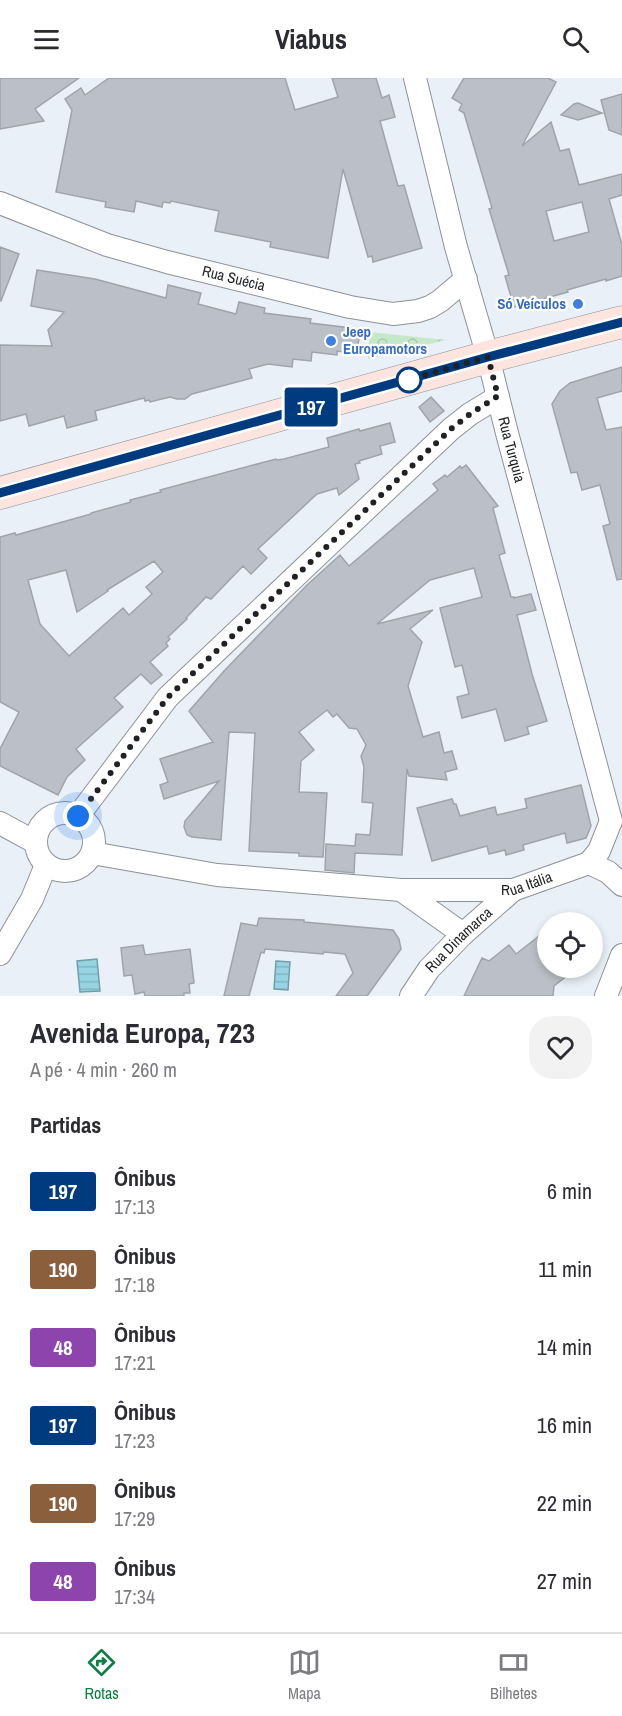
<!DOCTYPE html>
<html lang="pt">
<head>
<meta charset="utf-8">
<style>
	body { margin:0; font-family:"Archivo Narrow",sans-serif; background:#f2f2f3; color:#2b2b33; height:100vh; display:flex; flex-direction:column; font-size:22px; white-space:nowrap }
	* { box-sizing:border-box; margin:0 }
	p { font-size:20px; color:#7c7c81 }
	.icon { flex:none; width:33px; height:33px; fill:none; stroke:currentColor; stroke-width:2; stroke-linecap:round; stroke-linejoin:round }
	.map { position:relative; height:918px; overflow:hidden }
	.drawer { display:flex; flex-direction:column; background:#fff; flex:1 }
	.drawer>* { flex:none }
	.badge { padding:0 12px; border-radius:4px; font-size:21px; line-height:39px }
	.controls { position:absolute; left:537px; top:834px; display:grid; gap:12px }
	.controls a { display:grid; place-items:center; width:66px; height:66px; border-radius:50%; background:#fff; box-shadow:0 3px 9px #0003; font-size:30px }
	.you { position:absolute; width:30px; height:30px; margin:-15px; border:4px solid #fff; border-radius:50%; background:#1a73e8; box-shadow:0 0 0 9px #1a73e833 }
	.map>.badge { position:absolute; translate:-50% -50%; box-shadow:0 0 0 3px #fff }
	h2 { padding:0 30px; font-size:22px; line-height:54px }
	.round { display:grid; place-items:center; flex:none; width:63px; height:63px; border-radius:24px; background:#f2f2f3 }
	.summary { display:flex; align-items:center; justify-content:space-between; height:102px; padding:0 30px }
	h1 { font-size:28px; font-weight:700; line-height:45px }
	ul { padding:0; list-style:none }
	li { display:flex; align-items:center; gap:18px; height:78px; padding:0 30px }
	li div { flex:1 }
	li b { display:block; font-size:22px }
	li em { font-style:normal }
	li .badge { min-width:66px; font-weight:700; text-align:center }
	header { display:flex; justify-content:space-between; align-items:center; height:78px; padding:0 30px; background:#fff; font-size:27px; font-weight:700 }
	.tab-bar { display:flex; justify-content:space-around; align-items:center; height:84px; border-top:2px solid #e1e1e2; background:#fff; font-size:16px; color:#7c7c81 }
	.tab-bar a { display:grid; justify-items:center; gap:3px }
	.tab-bar .on { color:#0b8043 }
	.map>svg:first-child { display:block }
</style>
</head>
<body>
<header><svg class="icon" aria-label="menu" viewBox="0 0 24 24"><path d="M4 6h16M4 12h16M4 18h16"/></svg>Viabus<svg class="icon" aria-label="search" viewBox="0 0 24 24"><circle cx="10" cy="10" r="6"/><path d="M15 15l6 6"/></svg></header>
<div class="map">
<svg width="622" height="918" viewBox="0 0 622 918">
	<defs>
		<pattern id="park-crowns" width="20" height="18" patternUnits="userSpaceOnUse" patternTransform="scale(1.5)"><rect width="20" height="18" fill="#c6e8ca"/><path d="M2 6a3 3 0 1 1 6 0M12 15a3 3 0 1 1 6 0" fill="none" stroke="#aac7ad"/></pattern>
		<pattern id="water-rules" width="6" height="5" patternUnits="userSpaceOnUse" patternTransform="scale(1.5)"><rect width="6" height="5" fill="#96d4e3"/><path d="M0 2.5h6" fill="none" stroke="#81b6c2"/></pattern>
	</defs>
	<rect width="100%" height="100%" fill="#eaf0f7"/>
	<path fill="url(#park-crowns)" d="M370 254 446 262 368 281Z"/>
	<path fill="url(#water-rules)" stroke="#729ea9" stroke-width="1.5" d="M97 881 100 913 80 914 77 883Z
		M276 883 290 884 288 912 274 911Z"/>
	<path fill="#bbc0c8" stroke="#9fa4ab" stroke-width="1.5" fill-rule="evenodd" d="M0 0H79L35 31 44 43 0 51Z
		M109 0H285L295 32 338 19 332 0H376L382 20 389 17 395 39 380 43 398 108 404 107 422 170 373 184 372 178 368 179 343 91 328 180 270 169 271 164 215 153 219 133 171 123 170 125 163 124 162 129 136 123 134 134 105 129 106 124 56 114 72 32 65 21 81 10 85 17Z
		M464 0H548L556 4 522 68 551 44 560 73 569 71 579 107 622 96V117L609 121 622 167V198L606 203V201L567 212 568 214 514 229 505 198 509 197 489 131 492 130 464 35 459 32 462 26 452 20ZM582 124 589 154 554 163 546 133Z
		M622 16V57L609 52 601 22Z
		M578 25 602 35 578 42 561 37 574 26Z
		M0 169 19 176 1 223 0 222Z
		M37 192 95 201 166 220 168 207 201 215 198 226 236 236 239 224 265 230 264 235 311 241 310 245 360 251 357 276 337 273V277L312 274 311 283 293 281 292 289 268 286 249 291 252 300 192 316 185 321H177L170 319 150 324 149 322 145 323 144 320 95 333 97 342 67 350 64 338 29 348 26 336 0 343V267L52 268 48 252 64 234 31 228Z
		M622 289V313L597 320 606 352 622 349V501L617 502 603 448 610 446 600 407 582 412 577 394 571 395 552 326 560 313 570 305Z
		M431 319 444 333 430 344 419 329Z
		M390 345 395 364 380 368 382 376 359 383 360 385 355 386 359 401 339 417 337 410 317 416 258 471 267 480 251 496 243 488 211 521 206 519 186 540 187 541 168 559 170 561 166 565 168 568 150 584 162 597 151 606 141 596 114 620 123 629 76 671 85 682 67 699 58 717 0 688V671L19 634 0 624V459L15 455 16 457 91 436V435L131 424 130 422 161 414 160 412 276 381 277 382 284 381 329 369 327 360 359 351 360 353ZM154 483 163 494 146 509 152 516 129 537 123 530 69 578 40 546 28 502 66 492 77 534 108 513 107 512Z
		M466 387 498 428 493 430 505 475 499 477 511 519H514V520L531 516 536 532 517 537 532 596 547 643 527 649 529 656 505 663 496 631 462 640 457 619 469 616 462 587 455 589 440 530 482 519 474 490 430 502 377 546 433 532 410 551 422 564 408 608 423 659 439 654 444 675 452 673 457 691 445 694 447 702 409 698 407 691 402 777 355 775 354 795 325 792 326 766 355 768 356 756 370 757 373 725 362 724 364 689 361 678 366 667 357 651 349 650 337 636 333 639 327 632 299 654 314 672 301 683 299 714 327 715 323 779 299 778V775L249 773 255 655 229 654 221 762 192 759 187 757 184 749 185 743 219 703 164 721 160 707 168 704 160 681 213 664 189 633 224 593 306 508 340 477 349 488 438 412 433 406 445 397 447 399 460 388 462 390Z
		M581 707 591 748 586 760 567 765 565 755 523 767 524 772 506 777 505 772 489 776 487 768 432 783 417 730 452 721 454 726H456L460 738 495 729 497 737 527 730 525 721Z
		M259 840 304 842V844L393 852 399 861 401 871 367 918H336L353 895 345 876 324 874 323 876 265 871 264 875 261 874 249 918H224L241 845 257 848Z
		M548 851V890H577L554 908 553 918H464L482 880 489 883 509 867 516 876Z
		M143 867 145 877 190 871 194 905 189 906 190 915H184V918H145L144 914 135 916 132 897 124 898 121 870Z"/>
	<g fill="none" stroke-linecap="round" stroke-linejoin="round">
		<defs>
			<g id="minor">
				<path id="s1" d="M415 0 456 169 488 279 507 355 611 743"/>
				<path id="s2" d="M0 125 107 167 167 184 350 229 393 236 418 233 430 229 440 223 466 201"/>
				<circle cx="65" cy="764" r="29"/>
				<path d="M78 738 168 619 451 351 470 336 498 319"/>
				<path d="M0 745 35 764"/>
				<path id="s3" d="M92 775 217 797 279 802 401 812H513L589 785 599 773 611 743"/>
				<path d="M589 785 608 794 622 807"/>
				<path d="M401 812 463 856"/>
				<path d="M0 876 32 821 46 787"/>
				<path id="s4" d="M411 918 429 891 463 856 513 812"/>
				<path d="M606 918 622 877"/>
			</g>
			<path id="secondary" d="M0 415 488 279 622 244"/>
		</defs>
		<use href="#minor" stroke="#8d9198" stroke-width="24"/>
		<use href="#secondary" stroke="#8d9198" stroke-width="33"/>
		<use href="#minor" stroke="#fff" stroke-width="22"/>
		<use href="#secondary" stroke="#fbe5de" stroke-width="32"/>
	</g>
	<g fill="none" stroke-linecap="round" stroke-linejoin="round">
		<defs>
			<path id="line" d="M0 415 488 279 622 244"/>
		</defs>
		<use href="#line" stroke="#fff" stroke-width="14"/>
		<use href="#line" stroke="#003b80" stroke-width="9"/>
		<path stroke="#1f2123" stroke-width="6" stroke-dasharray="0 10.8" d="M78 738 168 619 451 351 470 336 498 318 488 279 404 303 409 302"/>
	</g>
	<g fill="#3f7fe0" stroke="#fff" stroke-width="2">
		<circle cx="578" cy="226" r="6"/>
		<circle cx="331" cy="263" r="6"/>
	</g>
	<circle fill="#fff" stroke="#003b80" stroke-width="3" cx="409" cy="302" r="12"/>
	<g text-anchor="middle" stroke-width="4.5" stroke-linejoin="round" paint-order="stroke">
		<g font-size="15" fill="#1f2123" stroke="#fff">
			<text dy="5" stroke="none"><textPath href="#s2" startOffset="246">Rua Suécia</textPath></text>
			<text dy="5" stroke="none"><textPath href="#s1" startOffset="384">Rua Turquia</textPath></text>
			<text dy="5" stroke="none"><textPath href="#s3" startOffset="438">Rua Itália</textPath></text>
			<text dy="5" stroke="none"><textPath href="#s4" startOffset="74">Rua Dinamarca</textPath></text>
		</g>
		<g font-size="15" font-weight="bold" fill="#366cbe" stroke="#fff" text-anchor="end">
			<text x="566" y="231">Só Veículos</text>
			<text x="343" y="259" text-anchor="start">Jeep<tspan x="343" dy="17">Europamotors</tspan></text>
		</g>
	</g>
</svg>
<div class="controls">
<a><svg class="icon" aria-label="locate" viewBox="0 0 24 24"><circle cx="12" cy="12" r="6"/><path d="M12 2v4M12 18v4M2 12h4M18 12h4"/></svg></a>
</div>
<div class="you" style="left:78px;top:738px"></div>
<b class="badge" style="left:311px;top:329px;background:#003b80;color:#fff">197</b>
</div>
<section class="drawer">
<div class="summary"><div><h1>Avenida Europa, 723</h1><p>A pé · 4 min · 260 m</p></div><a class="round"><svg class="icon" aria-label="heart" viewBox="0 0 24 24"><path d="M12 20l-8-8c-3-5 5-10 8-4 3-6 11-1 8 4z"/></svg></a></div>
<h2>Partidas</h2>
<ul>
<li><span class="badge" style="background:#003b80;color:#fff">197</span><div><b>Ônibus</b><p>17:13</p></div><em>6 min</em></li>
<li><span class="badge" style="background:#8b5e3c;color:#fff">190</span><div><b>Ônibus</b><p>17:18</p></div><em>11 min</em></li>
<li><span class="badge" style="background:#8e44ad;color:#fff">48</span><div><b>Ônibus</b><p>17:21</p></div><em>14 min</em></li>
<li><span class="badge" style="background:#003b80;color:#fff">197</span><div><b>Ônibus</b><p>17:23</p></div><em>16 min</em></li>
<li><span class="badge" style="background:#8b5e3c;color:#fff">190</span><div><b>Ônibus</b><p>17:29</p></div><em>22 min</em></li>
<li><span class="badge" style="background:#8e44ad;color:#fff">48</span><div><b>Ônibus</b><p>17:34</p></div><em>27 min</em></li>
</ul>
</section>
<nav class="tab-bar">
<a class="on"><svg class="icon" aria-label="directions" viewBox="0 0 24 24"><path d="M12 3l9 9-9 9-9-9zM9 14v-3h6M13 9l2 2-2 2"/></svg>Rotas</a>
<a><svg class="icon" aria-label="map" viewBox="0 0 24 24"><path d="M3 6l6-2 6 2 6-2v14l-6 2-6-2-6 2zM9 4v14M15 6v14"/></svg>Mapa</a>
<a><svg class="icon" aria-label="tickets" viewBox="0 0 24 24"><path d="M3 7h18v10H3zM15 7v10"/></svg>Bilhetes</a>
</nav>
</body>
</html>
